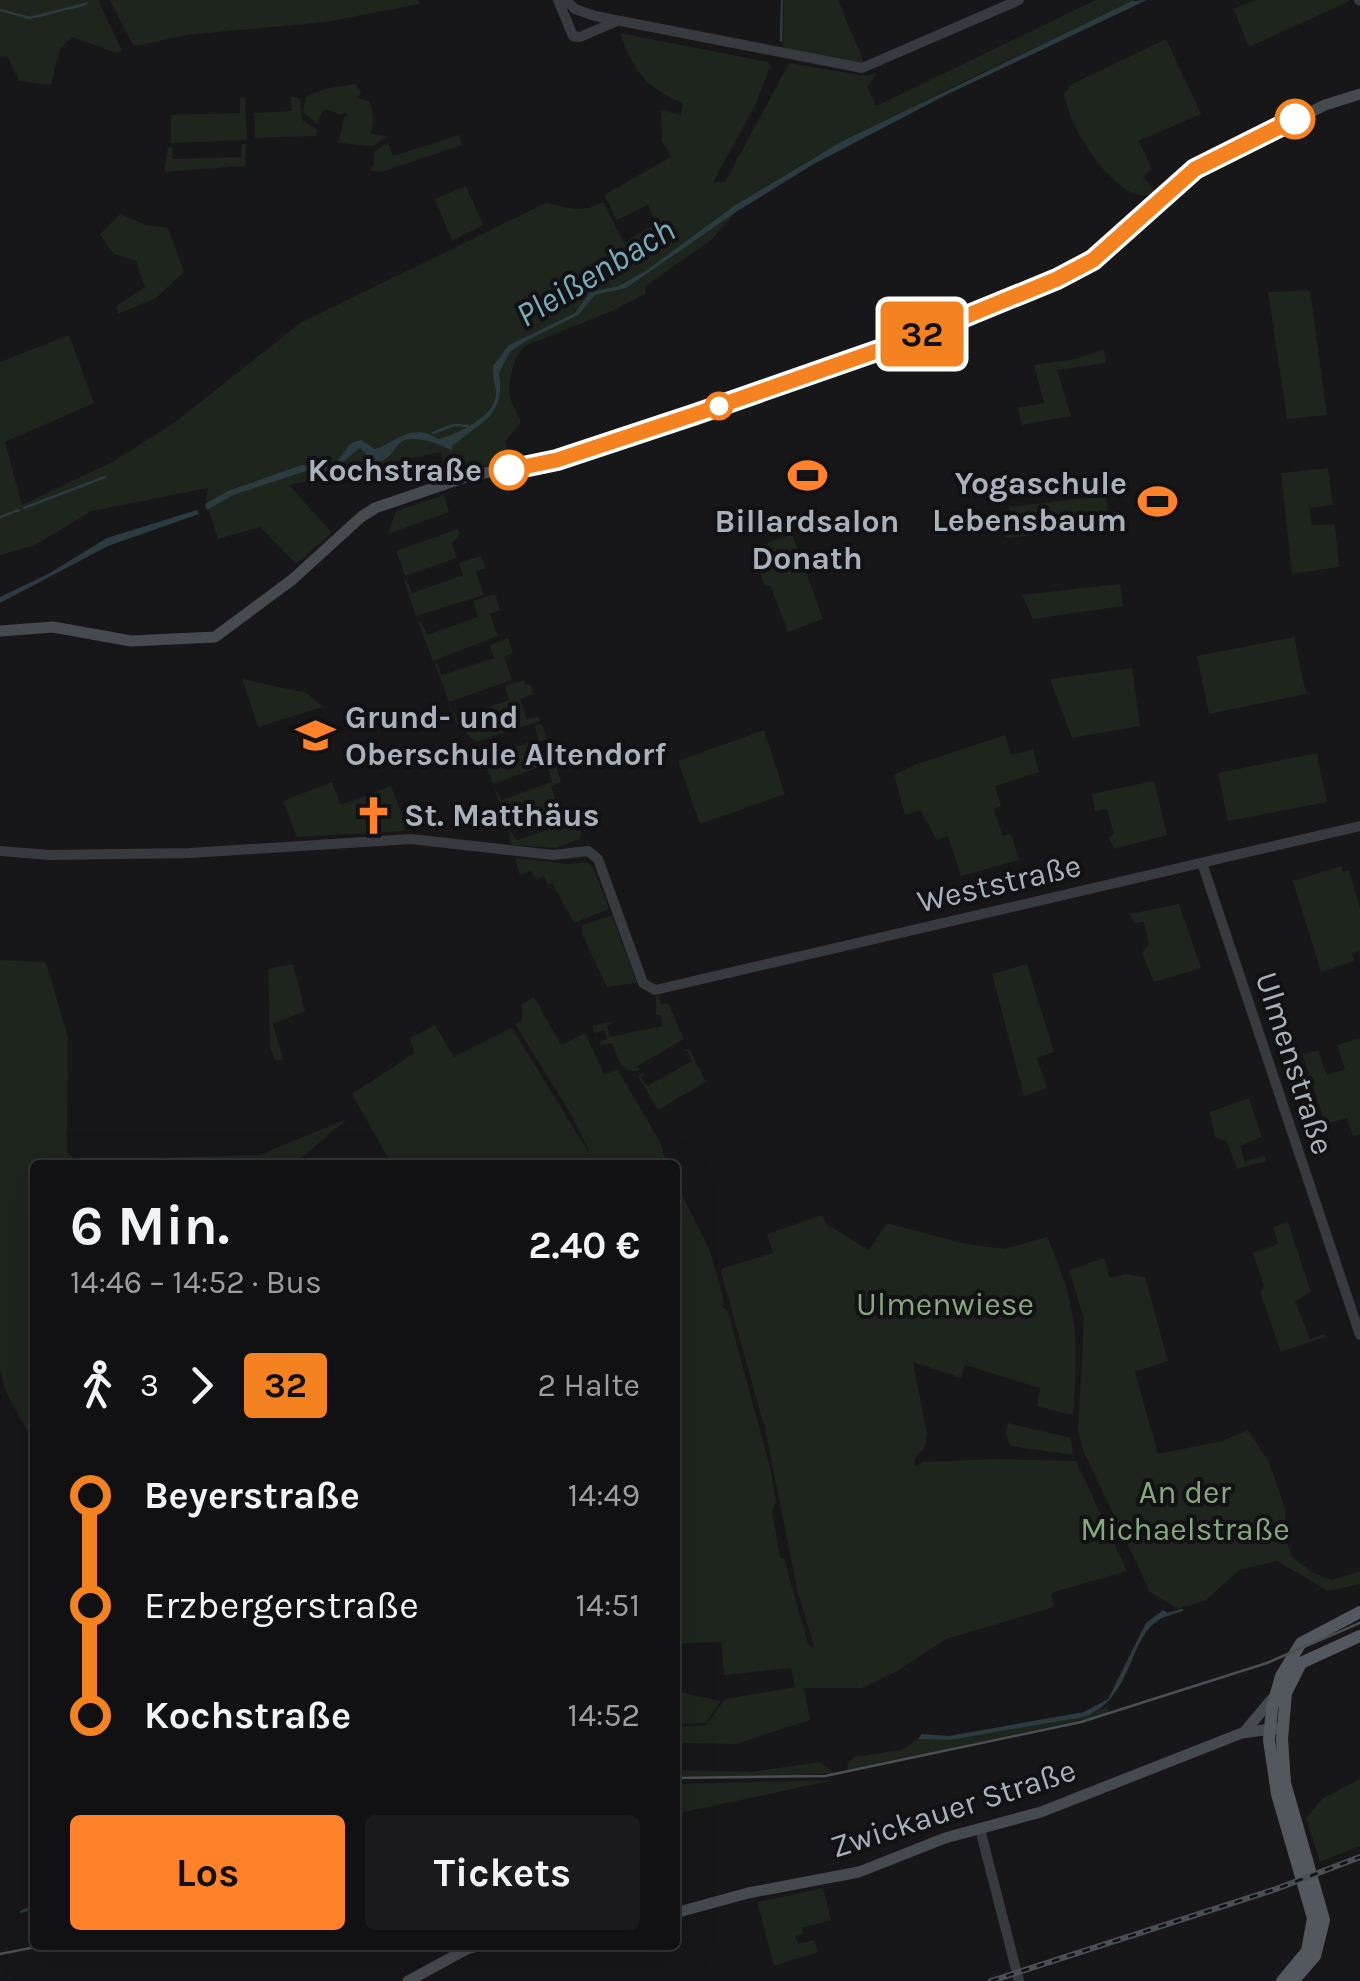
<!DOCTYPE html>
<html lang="de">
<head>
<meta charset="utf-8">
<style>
	body { margin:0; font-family:Karla,sans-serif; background:#1a1a1c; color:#f1f3f6; height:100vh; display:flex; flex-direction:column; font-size:38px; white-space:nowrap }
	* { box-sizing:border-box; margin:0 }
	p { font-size:32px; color:#9c9da0 }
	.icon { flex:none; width:55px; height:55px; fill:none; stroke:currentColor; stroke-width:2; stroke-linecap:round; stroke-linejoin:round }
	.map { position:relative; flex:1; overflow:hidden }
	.drawer { position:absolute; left:30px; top:1160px; width:650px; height:790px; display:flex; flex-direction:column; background:#111113; border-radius:10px; box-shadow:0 10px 40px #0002,0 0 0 2px #303133 }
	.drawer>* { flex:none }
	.badge { padding:0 20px; border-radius:8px; font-size:35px; line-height:65px }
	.map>.badge { position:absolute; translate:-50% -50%; box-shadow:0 0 0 5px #fff }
	.legs { display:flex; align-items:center; gap:15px; height:110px; padding:0 40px; font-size:32px }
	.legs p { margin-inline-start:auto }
	.headline { display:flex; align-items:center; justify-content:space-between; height:170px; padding:0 40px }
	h1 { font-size:55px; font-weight:700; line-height:75px }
	.cta { display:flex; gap:20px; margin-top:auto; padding:20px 40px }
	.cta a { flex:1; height:115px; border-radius:10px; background:#ff8129; color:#111; font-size:40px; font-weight:700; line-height:115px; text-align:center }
	.cta a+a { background:#1a1a1c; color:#f1f3f6 }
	ul { padding:0 40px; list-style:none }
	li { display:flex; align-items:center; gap:35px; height:110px; font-size:38px }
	li i { display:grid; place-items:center; width:15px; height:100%; margin:0 12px; background:currentColor }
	li i::after { content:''; width:25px; height:25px; margin:-12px; border:8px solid; border-radius:50%; background:#111113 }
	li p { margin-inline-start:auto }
	li:first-child i { background:linear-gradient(#0000 50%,currentColor 0) }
	li:last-child i { background:linear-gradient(currentColor 50%,#0000 0) }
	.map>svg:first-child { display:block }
</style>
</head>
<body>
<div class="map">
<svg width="1360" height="1981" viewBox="0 0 1360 1981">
	<rect width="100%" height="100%" fill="#171719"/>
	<path fill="#1d251c" d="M0 0H98L122 50 116 53 72 37 60 49 51 85 19 81 7 56 0 57Z
		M110 0H418L420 4 326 22 186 35 137 46 133 45Z
		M784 0H838L866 67 783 49Z
		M1096 0H1135L946 90 803 164 736 212 711 240 646 286 645 294 612 311 525 346C514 355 507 382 510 397 512 405 518 414 521 422L505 442 511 462 475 467 448 476 441 452 289 485 332 533 296 564 260 527 218 539 206 501 208 488 92 511 33 546 0 555V362L69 335 94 403 5 442 22 505 112 462 174 423 300 323 546 203 575 209 589 208 603 202 624 243 656 223 648 205 617 220 604 195 671 157 662 141 661 110 681 115 683 103C646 89 632 68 620 33L768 62 770 67 754 108 713 182H725L789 63 867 76 877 73 867 87 876 106Z
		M1255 0H1349L1350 1 1249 47 1233 9Z
		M1166 39 1201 114 1139 141 1152 169 1143 177 1156 192C1121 214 1067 124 1064 94L1070 85Z
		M356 84 361 93 357 98 369 101C373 111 376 123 370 133L388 137 372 146 338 143 344 118 348 115 344 112 341 115 326 109 321 113 318 125 303 112 306 97 324 89Z
		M291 96 300 98 302 120 318 130 316 136 255 138 254 113 291 111Z
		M240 98H245L247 140 171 143V115L240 113Z
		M459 135 462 145 381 172 370 170 374 164V151L388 143 393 156Z
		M242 144H246L245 166 164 172 168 148 172 147 173 159 241 157Z
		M466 186 483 225 452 241 435 199Z
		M120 214 146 225 168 228 184 272 156 298 118 314 116 306 145 287 136 261 114 254 100 234Z
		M1310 290 1327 415 1287 419 1268 292Z
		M1104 349 1106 363 1057 370 1071 416 1022 425 1018 408 1044 403 1034 365 1075 359Z
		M1328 468 1333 505 1310 508 1312 525 1335 524 1339 567 1292 574 1281 473Z
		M444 495 449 512 388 534 396 511Z
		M1106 495 1109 527 1006 538 1001 521 1010 518 1009 507Z
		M458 529 460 534 452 544 457 558 405 576 396 551Z
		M792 534 823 619 788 632 770 585 765 586 752 549Z
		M481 556 486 568 476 572 484 595 416 616 404 580 406 579 412 593 463 575 459 563Z
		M1120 584 1123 606 1033 619 1022 595Z
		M495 594 500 610 490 614 498 636 433 661 418 622 421 621 427 635 478 617 473 601Z
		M1294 637 1306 694 1209 714 1197 656Z
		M508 638 513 653 504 657 512 680 449 702 435 664 437 663 442 675 494 658 490 645Z
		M1132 668 1140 726 1072 738 1050 679Z
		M242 679 307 693 323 707 258 727Z
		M524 680 526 685 530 684 533 694 520 699 527 719 538 716 540 721 476 742 457 725 449 706 457 718 509 700 505 686Z
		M542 724 547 739 536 744 544 765 493 784 478 746 481 745 487 757 538 739 535 726Z
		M764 730 785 794 700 824 678 761Z
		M1005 735 1011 755 1033 749 1039 772 995 786 1001 806 994 809 1003 836 1011 834 1019 860 961 876 948 836 937 840 920 810 905 815 894 775 917 764Z
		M1317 753 1327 802 1228 821 1218 773Z
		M556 766 561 782 551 786 558 807 508 825 494 788 502 800 552 782 548 769Z
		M1154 781 1167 835 1114 849 1109 838 1114 834 1107 809 1095 811 1092 794Z
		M332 782 341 805 391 786 406 825 404 831 297 837 283 801Z
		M572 807 581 832 580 839 556 848 511 845 509 829 517 840 568 823 564 810Z
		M515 858 569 864 587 862 594 869 609 909 574 923 552 883 548 885 544 876 536 880 531 871 520 875Z
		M1341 866 1343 872 1349 870 1360 908V951L1352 953 1354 961 1321 972 1293 881Z
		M1179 904 1201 968 1154 982 1142 953 1149 943 1144 922 1134 923 1130 914Z
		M612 915 637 983 607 987 582 934 583 925Z
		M0 960 46 962 68 1037 67 1152 75 1160 259 1155 347 1119 293 1165H35L34 1443 6 1392 0 1369Z
		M293 964 305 1011 273 1024 283 1059 275 1061 270 1047 268 969Z
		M1027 964 1054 1052 1037 1058 1047 1088 1024 1096 992 974Z
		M656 996H659L661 1004 668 1003 684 1039 638 1066 640 1070C621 1075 618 1058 612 1043L601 1045 600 1041 607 1039 605 1031 593 1033V1026L615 1021 607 1026 610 1037 662 1026 661 1015H656Z
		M534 997 561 1045 585 1033 604 1074 618 1070 660 1142 667 1165H392L352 1094 414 1053 410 1038 435 1025 454 1057 512 1028 591 1156 572 1116 515 1024 522 1020V1005Z
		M1360 1038V1134L1353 1136 1347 1118 1325 1124 1303 1055 1318 1050 1327 1075 1345 1069 1337 1045Z
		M689 1049 706 1082 658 1110 638 1076 646 1072 641 1077 647 1086 692 1061 687 1051 683 1050Z
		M1249 1098 1262 1137 1240 1146 1245 1162 1264 1156 1266 1161 1237 1169 1227 1142 1215 1137 1210 1112Z
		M675 1181 711 1253 724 1302 722 1306 728 1312 770 1467 776 1502 772 1510 780 1557 784 1559 808 1643 815 1649 798 1594 765 1429 721 1272 723 1268 773 1253 767 1234 822 1215 826 1224 869 1250 887 1223 961 1243 1004 1249 1047 1237C1078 1307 1079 1340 1073 1415L1037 1406 1040 1388 965 1365 961 1378 913 1362 927 1434 925 1447 915 1458V1467L923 1462 996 1459 1076 1461 1127 1571 1051 1593 1054 1607 946 1639 897 1671 862 1688H804L810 1720 736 1744 675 1743V1727L706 1725 725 1699 795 1687 791 1668 724 1675 721 1642 675 1644Z
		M1288 1222 1311 1292 1295 1301 1310 1339 1324 1334 1325 1337 1281 1352 1260 1292 1264 1286 1253 1253 1278 1244 1273 1227Z
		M1104 1258 1110 1278 1125 1274 1145 1277 1168 1361 1135 1372 1158 1454 1222 1441 1248 1430 1269 1462 1285 1508 1286 1541 1293 1558 1314 1573 1332 1580 1360 1571V1584L1328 1591 1277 1561 1239 1570 1206 1600 1178 1609 1150 1592 1082 1448 1078 1430 1084 1319 1069 1270Z
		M1008 1423 1071 1438 1073 1455 1010 1446 1006 1433Z
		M675 1691H676L721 1701 706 1723 675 1724Z
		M1107 1706 1109 1714 847 1771 848 1763 854 1757 901 1750 918 1739 950 1740 1061 1721 1084 1717Z
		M820 1762 834 1773 794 1776 675 1777V1770L752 1772Z
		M1360 1779V1846L1320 1862 1306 1818 1322 1799Z
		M834 1780 675 1814V1784Z
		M823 1888 831 1920 802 1928 803 1934 795 1936 798 1944 814 1940 818 1952 774 1966 757 1902Z"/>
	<path fill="#2b3b3f" d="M1147 0 948 94 812 165 736 212 626 288 595 295 578 315 526 341 510 352 499 373C506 416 481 422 452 446V451C444 445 418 436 405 440 394 443 389 468 372 460 367 457 365 452 360 448L331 472 306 471 233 495 207 510 205 504 228 491 302 465 326 467 336 463 351 443 361 440 375 449C399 441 411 422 439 439 459 433 497 416 496 392 495 383 492 376 493 366L509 345 575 313 590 292 619 286 647 270 734 206 839 143 1132 1Z
		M197 510 199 514 108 546 0 603V597L48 574 107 538Z
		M1163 1610 1171 1615C1126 1625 1139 1696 1084 1717L950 1740 918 1739 922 1734 949 1736 1084 1712 1108 1699 1146 1623Z"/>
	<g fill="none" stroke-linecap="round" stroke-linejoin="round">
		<path stroke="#2b3b3f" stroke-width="2.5" d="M0 10 30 18 86 4
			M781 41 782 0
			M433 433 454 425 468 426
			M24 508 105 477
			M0 517 19 510
			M1165 1615 1182 1610
			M21 1912 35 1906"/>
		<path stroke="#373a3f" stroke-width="10" d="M558 0 573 36 580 37 615 22
			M566 0 575 9 595 16 862 68 1019 0
			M1359 0 1360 1
			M0 851 50 855 190 853 411 839 553 855 588 851 598 859 643 983 655 990 1360 826
			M1202 863 1360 1335
			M980 1829 1019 1981"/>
		<path stroke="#454a4f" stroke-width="11" d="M0 631 53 627 131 641 215 637 293 579 361 517 375 508 472 475 557 461 909 339 1046 284 1093 260 1195 169 1325 105 1360 94
			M1246 1730 1272 1699
			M675 1913 748 1893 859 1872 945 1838 1041 1812 1242 1733 1278 1728
			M408 1981 467 1949 481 1945"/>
		<path stroke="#53585e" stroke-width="12" d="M1295 1979 1315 1956 1324 1920 1285 1783 1282 1739 1286 1693 1301 1663 1360 1636
			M1282 1981 1307 1951 1313 1918 1277 1794 1269 1740 1272 1708 1281 1676 1301 1643 1360 1612"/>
		<path stroke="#4a4f54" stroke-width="2.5" d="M675 1778 825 1776 1081 1722 1267 1663 1360 1623
			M0 1954 46 1945"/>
		<defs>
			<path id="rail" d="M991 1981 1276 1889 1360 1857"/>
		</defs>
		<use href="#rail" stroke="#4a4f54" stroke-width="6"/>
		<use href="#rail" stroke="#121214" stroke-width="2.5" stroke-dasharray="8" stroke-linecap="butt"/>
	</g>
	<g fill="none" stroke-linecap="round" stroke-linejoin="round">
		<defs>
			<path id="line-1" d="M509 470 557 460 696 414 908 340 1057 279 1093 260 1195 169 1295 119"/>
		</defs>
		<use href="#line-1" stroke="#fff" stroke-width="22"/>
		<use href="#line-1" stroke="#f58220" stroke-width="15"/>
	</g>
	<defs>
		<symbol id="stadium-bare" viewBox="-9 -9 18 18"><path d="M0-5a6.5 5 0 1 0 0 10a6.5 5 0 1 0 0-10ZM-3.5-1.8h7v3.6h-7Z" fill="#ff8129" stroke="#121214" stroke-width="2.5" paint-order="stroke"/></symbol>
		<symbol id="school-bare" viewBox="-9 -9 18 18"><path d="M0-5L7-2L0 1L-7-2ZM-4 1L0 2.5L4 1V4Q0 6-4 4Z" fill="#ff8129" stroke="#121214" stroke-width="2.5" paint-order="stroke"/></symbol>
		<symbol id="church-bare" viewBox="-9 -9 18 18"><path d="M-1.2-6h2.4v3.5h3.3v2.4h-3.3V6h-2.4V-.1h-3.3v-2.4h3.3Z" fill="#ff8129" stroke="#121214" stroke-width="2.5" paint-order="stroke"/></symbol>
	</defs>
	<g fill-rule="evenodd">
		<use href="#stadium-bare" x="780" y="448" width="55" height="55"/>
		<use href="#stadium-bare" x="1130" y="474" width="55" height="55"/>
		<use href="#school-bare" x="288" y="708" width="55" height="55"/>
		<use href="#church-bare" x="346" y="788" width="55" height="55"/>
	</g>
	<g fill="#fff" stroke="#f58220" stroke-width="5">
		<circle cx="1295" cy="119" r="18"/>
		<circle cx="719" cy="406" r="12"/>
		<circle cx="509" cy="470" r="18"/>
	</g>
	<g text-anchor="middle" stroke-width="8" stroke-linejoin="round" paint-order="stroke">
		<g font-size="32" font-weight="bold" fill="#a8b2bb" stroke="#121214" text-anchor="end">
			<text x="482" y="481">Kochstraße</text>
		</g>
		<g font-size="32" font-weight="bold" fill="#a8b2bb" stroke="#121214" text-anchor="start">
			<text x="1127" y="494" text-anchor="end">Yogaschule<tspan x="1127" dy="37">Lebensbaum</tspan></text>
			<text x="807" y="532" text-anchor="middle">Billardsalon<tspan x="807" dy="37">Donath</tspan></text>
			<text x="345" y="728">Grund- und<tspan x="345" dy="37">Oberschule Altendorf</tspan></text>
			<text x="404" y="826">St. Matthäus</text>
		</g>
		<g font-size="32" fill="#a8b2bb" stroke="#121214">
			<text transform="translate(999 883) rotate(-13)" y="11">Weststraße</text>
			<text transform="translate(1295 1063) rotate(72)" y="11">Ulmenstraße</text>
			<text transform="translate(953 1808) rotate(-18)" y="11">Zwickauer Straße</text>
		</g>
		<g font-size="32" fill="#85a87d" stroke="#121214">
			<text x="945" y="1315">Ulmenwiese</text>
			<text x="1185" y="1503">An der<tspan x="1185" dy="37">Michaelstraße</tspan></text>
		</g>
		<g font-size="35" font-style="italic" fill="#7bacb9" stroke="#121214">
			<text transform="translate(595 272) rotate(-31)" y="12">Pleißenbach</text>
		</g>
	</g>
</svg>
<b class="badge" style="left:922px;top:334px;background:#f58220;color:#111">32</b>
<section class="drawer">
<div class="headline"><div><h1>6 Min.</h1><p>14:46 – 14:52 · Bus</p></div><b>2.40 €</b></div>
<div class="legs"><svg class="icon" aria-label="walk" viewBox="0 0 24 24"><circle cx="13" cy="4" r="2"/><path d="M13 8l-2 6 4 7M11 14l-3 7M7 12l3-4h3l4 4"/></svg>3<svg class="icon" aria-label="forward" viewBox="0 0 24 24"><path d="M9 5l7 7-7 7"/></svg><b class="badge" style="background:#f58220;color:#111">32</b><p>2 Halte</p></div>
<ul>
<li><i style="color:#f58220"></i><b>Beyerstraße</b><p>14:49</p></li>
<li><i style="color:#f58220"></i><span>Erzbergerstraße</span><p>14:51</p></li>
<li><i style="color:#f58220"></i><b>Kochstraße</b><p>14:52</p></li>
</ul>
<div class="cta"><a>Los</a><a>Tickets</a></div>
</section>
</div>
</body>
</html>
